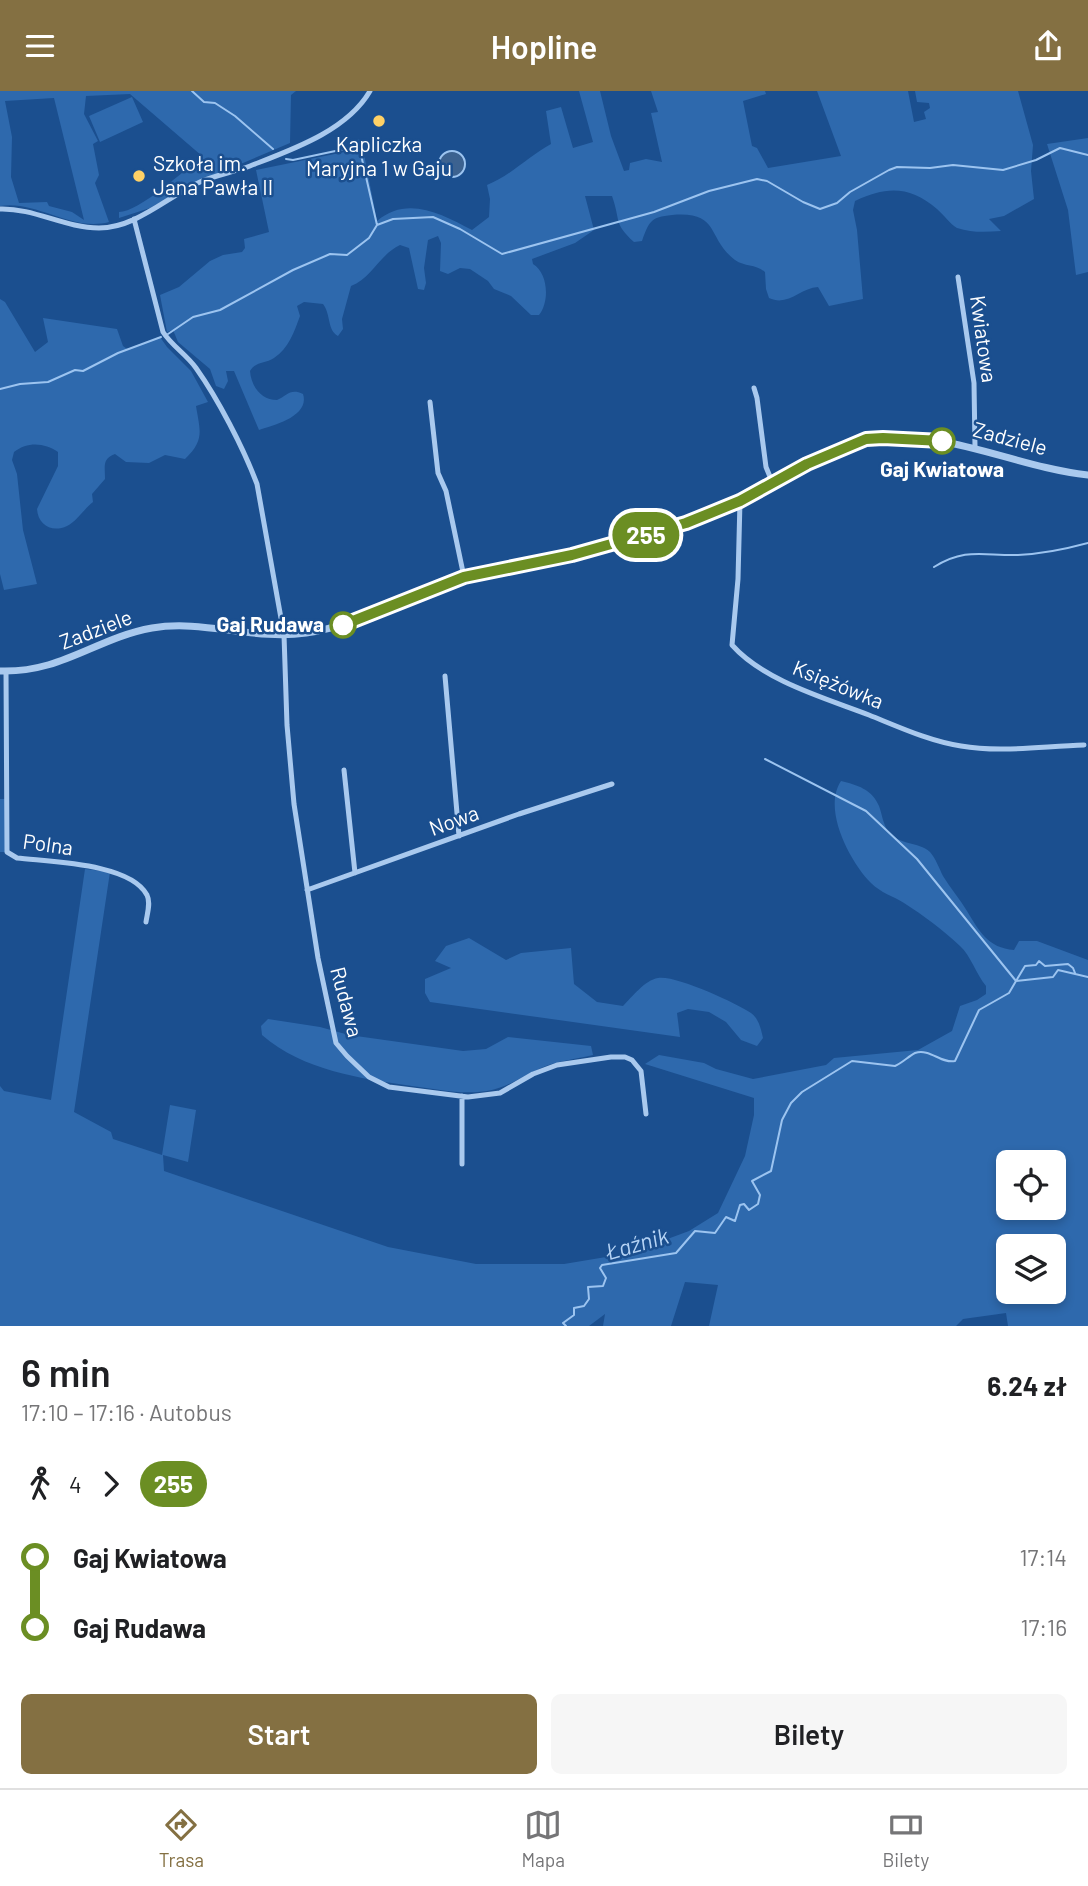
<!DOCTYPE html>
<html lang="pl">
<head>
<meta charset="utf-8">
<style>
	body { margin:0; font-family:Barlow,sans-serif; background:#f6f6f6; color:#202124; height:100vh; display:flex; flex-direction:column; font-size:26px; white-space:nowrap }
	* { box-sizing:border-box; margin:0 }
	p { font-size:23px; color:#757577 }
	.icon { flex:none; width:38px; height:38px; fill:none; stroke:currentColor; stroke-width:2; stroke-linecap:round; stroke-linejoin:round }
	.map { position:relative; height:1235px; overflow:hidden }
	.drawer { display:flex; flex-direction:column; background:#fff; flex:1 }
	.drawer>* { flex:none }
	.badge { padding:0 14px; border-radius:23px; font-size:24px; line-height:46px }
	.controls { position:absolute; left:996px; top:1059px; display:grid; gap:14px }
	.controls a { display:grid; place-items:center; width:70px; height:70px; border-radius:10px; background:#fff; box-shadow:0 4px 10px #0003; font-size:35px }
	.map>.badge { position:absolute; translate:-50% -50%; box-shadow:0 0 0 4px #fff }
	.legs { display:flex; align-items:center; gap:10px; height:77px; padding:0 21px; font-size:23px }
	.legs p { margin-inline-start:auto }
	.summary { display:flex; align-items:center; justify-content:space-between; height:119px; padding:0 21px }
	h1 { font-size:38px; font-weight:600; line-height:52px }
	.primary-button { display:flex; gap:14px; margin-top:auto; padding:14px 21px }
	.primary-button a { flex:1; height:80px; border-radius:10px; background:#847042; color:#fff; font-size:28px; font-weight:600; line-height:80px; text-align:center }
	.primary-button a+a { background:#f6f6f6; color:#202124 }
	ul { padding:0 21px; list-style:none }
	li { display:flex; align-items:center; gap:24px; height:70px; font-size:26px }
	li i { display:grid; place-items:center; width:10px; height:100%; margin:0 9px; background:currentColor }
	li i::after { content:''; width:18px; height:18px; margin:-9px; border:5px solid; border-radius:50%; background:#fff }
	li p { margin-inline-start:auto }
	li:first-child i { background:linear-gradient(#0000 50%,currentColor 0) }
	li:last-child i { background:linear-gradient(currentColor 50%,#0000 0) }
	header { display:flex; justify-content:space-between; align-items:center; height:91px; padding:0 21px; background:#847042; color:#fff; font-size:32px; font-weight:600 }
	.tab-bar { display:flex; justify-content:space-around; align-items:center; height:98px; border-top:2px solid #e0e0e0; background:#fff; font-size:19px; color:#757577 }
	.tab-bar a { display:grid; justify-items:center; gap:4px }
	.tab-bar .active { color:#847042 }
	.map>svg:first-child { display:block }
</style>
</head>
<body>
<header><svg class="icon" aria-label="menu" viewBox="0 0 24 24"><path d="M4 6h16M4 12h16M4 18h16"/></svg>Hopline<svg class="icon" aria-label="share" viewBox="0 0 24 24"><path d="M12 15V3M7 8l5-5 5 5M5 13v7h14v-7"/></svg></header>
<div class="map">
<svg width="1088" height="1235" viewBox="0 0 1088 1235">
	<rect width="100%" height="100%" fill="#1b4f8f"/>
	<path fill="#2e69ad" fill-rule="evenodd" d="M0 0H296L291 4 290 52 191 94 150 117 119 127V121C139 121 185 79 202 65L130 3 86 5 84 23 98 50 93 53 99 84 95 92 109 131C71 141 37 109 0 115ZM54 7 84 129 72 121 49 115 47 111 19 112 11 86 12 46 5 10Z
		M579 0H600L611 45 624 80 629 79 630 72 646 68 662 71 651 22 658 21 651 0H765L766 3 743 10 752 55 757 57 768 77 841 65 817 0H908L914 31 926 28 924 21 930 17 929 12 917 11 915 0H1018L1033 54 1031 80 1034 108 1004 125 989 128 1001 140C986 141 972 142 957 137 950 133 944 124 937 118 910 95 887 95 855 110L853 119 857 139 863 208 829 215 818 196C800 197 788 216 769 207L766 198 765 181C756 173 745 176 735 169 706 147 721 120 672 124 650 126 649 131 642 150L634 151C613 132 621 130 612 105H585L594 139 575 152 532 168 533 173C548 182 550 210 539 224H531L511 205 494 198 488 190 470 178 460 177 448 183 440 180 441 152 438 145 428 149 424 177 426 192 424 199 418 198 409 157 400 154C379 164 371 188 351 195L342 228 343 238 338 245C327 239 331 223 323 213L304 211 297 215 300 225C294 241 289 257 274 267 265 273 256 270 250 280 251 295 261 309 277 309 287 305 290 297 303 303 310 325 275 334 259 339L234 280H226L228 290 224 298 216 295 210 278 178 251 173 239 167 241 160 204 179 196 210 170 223 164 242 161 245 157 244 148 269 141 256 79 354 59 353 50 361 48 377 130C407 104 442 123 472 139L489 126 490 108 487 94C510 85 529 65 551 53L546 20 561 16 573 57 593 51Z
		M132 6 143 31 100 51 89 25Z
		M1088 47V181L1076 184 1068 119 1047 53Z
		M0 208 5 211 35 261 48 251 43 227 117 238 123 255 127 258 160 246 167 256 191 280 208 311 196 315C200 340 205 349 185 368L165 364 149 372 126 371 115 363C102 368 105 375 105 388L92 403 93 411C84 418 77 430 67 435 52 442 38 434 37 418L58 375V361C45 352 28 350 14 361L12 369 17 383 23 439 37 493 4 499 0 483Z
		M841 690C857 694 872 698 879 715 882 723 883 733 888 740 899 755 918 750 930 761 936 768 939 777 943 785 950 797 960 808 967 820 979 840 988 857 1014 859L1019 850H1037L1088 869V1235H1008L1006 1222 963 1228 956 1235H709L718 1194 685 1191 671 1235H603L605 1223 589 1235H0V995L4 1000 51 1009 85 778 110 781 74 1021 111 1041 113 1048 162 1064 170 1014 196 1019 188 1071 163 1064 164 1080 388 1156 476 1173H564L624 1163 654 1153 689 1140 718 1122 745 1065 754 1024V1007L645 973 659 964 704 972 716 978 753 988 826 974 834 967 918 959 952 940 960 915 977 909 986 903V895C976 883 971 865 960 855 943 839 923 824 904 812 893 805 881 802 871 792 850 771 822 718 841 690ZM1008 1071H1054V1116H1008ZM1008 1155H1054V1200H1008Z
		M0 708H5V761H0Z
		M469 847 506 869 521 862 571 857 574 893 597 911 623 915C632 906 645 889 658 887 676 884 736 912 751 922 759 928 761 938 763 947L757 955 741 949 726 931 709 921 688 918 677 922 680 946 430 911 425 902V888L451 877 435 870 446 855Z
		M268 928 320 936 349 944 463 960 486 958 508 946 591 955 593 964C576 968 557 970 541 977 523 985 506 997 487 1000 461 1004 437 998 412 995 359 987 304 980 262 944L261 935Z"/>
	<path fill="#3c6290" stroke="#9cc4f0" stroke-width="2" d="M439 73a13 13 0 1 1 26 0a13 13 0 1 1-26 0Z"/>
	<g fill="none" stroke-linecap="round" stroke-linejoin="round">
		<path stroke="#9cc4f0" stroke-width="2" d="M192 0 204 11 215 12 235 25 273 58
			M286 68 293 69 359 55 377 134
			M168 243 193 226 220 219 293 179 330 163 347 164 369 147 377 134 393 128 433 126 460 138 502 163 654 121 709 100 757 88 767 90 803 111 820 118 837 112 850 101 889 79 897 76 930 77 953 74 1003 79 1036 69 1060 57 1088 64
			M0 298 20 293 48 291 75 279 83 280 118 262 161 246
			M934 476C966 456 984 465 1018 464 1041 463 1066 458 1088 452
			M765 668 866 720 917 768 1016 890 1025 875 1036 874 1039 870 1045 875 1068 873 1073 877 1075 882
			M566 1235 563 1232 574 1224V1217L584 1215 589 1208 588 1196 603 1195 606 1187 600 1177 602 1174 676 1162 695 1140 715 1142 726 1126 735 1130 740 1114 744 1113 749 1119 758 1113 760 1104 752 1090 771 1080 782 1029 791 1012 802 1001 852 970 895 975C902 972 909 965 915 962 930 957 941 973 955 970L979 919 1009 902 1016 890 1053 886 1058 879 1088 886"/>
		<path stroke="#a9c9ee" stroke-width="5" d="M0 118C34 117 65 137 99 137 136 137 167 106 200 91 216 84 234 81 250 75 291 59 347 40 370 0
			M134 128 163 241C172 255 186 263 196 277 218 308 243 356 257 393L284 544 287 634 294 713 318 867 336 952 347 965 369 986 389 996 468 1006 500 1002 533 983 557 974 611 966H625L632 969 641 980 646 1023
			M958 186 974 292 975 356
			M754 297 757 307 766 376 773 393
			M430 311 438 382 446 400 464 486
			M740 410 738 488 732 554C764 590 825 607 869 624 899 636 929 650 961 655 1000 662 1044 655 1084 654
			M6 580 7 761 17 767C50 771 130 772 147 804 151 812 147 823 146 831
			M445 585 459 745
			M344 679 355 782
			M307 799 519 723 612 693
			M462 1073V1005"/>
		<path stroke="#a9c9ee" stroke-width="7" d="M0 580C62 582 96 547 152 537 203 528 255 550 306 542 363 534 412 500 467 485 498 476 530 473 562 467 603 459 644 446 683 433 714 423 743 409 772 393 802 377 835 353 870 348 946 337 1014 376 1088 384"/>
	</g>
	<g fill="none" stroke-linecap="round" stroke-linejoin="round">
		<defs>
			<path id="line-1" d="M343 534 464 486 572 464 686 432 740 410 807 373 866 348 883 347 942 350"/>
		</defs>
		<use href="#line-1" stroke="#fff" stroke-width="16"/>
		<use href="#line-1" stroke="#6b8e23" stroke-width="10"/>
	</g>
	<g fill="#ffd166" stroke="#1b4f8f" stroke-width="2.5">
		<circle cx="379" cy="30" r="7"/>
		<circle cx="139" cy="85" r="7"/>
	</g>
	<g fill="#fff" stroke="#6b8e23" stroke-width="3.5">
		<circle cx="942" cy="350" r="12"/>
		<circle cx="343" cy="534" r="12"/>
	</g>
	<g text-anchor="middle" stroke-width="5" stroke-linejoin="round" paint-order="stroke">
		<g font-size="21" fill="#fff" stroke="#1b4f8f">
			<text x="379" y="61">Kapliczka<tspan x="379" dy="24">Maryjna 1 w Gaju</tspan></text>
			<text x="153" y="80" text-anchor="start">Szkoła im.<tspan x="153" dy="24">Jana Pawła II</tspan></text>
		</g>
		<g font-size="21" fill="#fff" stroke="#1b4f8f">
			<text transform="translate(983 248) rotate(82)" y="7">Kwiatowa</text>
			<text transform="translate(1010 348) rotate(15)" y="7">Zadziele</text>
			<text transform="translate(96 539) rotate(-21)" y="7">Zadziele</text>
			<text transform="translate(838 594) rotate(22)" y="7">Księżówka</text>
			<text transform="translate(454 730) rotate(-20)" y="7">Nowa</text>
			<text transform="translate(48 754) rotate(8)" y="7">Polna</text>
			<text transform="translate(346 911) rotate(75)" y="7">Rudawa</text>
		</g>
		<g font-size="21" font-weight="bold" fill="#fff" stroke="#1b4f8f">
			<text x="942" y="386">Gaj Kwiatowa</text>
			<text x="324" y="541" text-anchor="end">Gaj Rudawa</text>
		</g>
		<g font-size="23" font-style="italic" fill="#b5d3f5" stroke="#1b4f8f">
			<text transform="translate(637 1153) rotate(-16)" y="8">Łaźnik</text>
		</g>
	</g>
</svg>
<div class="controls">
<a><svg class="icon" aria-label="locate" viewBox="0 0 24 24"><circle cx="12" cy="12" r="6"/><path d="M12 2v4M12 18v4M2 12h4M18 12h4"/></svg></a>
<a><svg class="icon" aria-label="layers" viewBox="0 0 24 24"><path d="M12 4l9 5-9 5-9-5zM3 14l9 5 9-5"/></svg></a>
</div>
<b class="badge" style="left:646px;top:444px;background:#6b8e23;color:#fff">255</b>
</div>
<section class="drawer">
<div class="summary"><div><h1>6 min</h1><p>17:10 – 17:16 · Autobus</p></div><b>6.24 zł</b></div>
<div class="legs"><svg class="icon" aria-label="walk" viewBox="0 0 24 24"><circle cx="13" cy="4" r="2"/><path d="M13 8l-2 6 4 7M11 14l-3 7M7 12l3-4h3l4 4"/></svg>4<svg class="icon" aria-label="forward" viewBox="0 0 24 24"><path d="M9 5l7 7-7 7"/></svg><b class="badge" style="background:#6b8e23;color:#fff">255</b></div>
<ul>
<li><i style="color:#6b8e23"></i><b>Gaj Kwiatowa</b><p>17:14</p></li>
<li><i style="color:#6b8e23"></i><b>Gaj Rudawa</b><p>17:16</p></li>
</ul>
<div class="primary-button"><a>Start</a><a>Bilety</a></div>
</section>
<nav class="tab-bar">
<a class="active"><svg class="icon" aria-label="directions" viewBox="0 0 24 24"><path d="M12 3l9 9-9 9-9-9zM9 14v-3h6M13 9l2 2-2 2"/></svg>Trasa</a>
<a><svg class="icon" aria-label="map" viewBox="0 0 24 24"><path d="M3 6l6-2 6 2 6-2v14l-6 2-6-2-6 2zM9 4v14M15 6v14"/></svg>Mapa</a>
<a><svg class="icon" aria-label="tickets" viewBox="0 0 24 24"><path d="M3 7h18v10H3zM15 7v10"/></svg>Bilety</a>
</nav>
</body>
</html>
